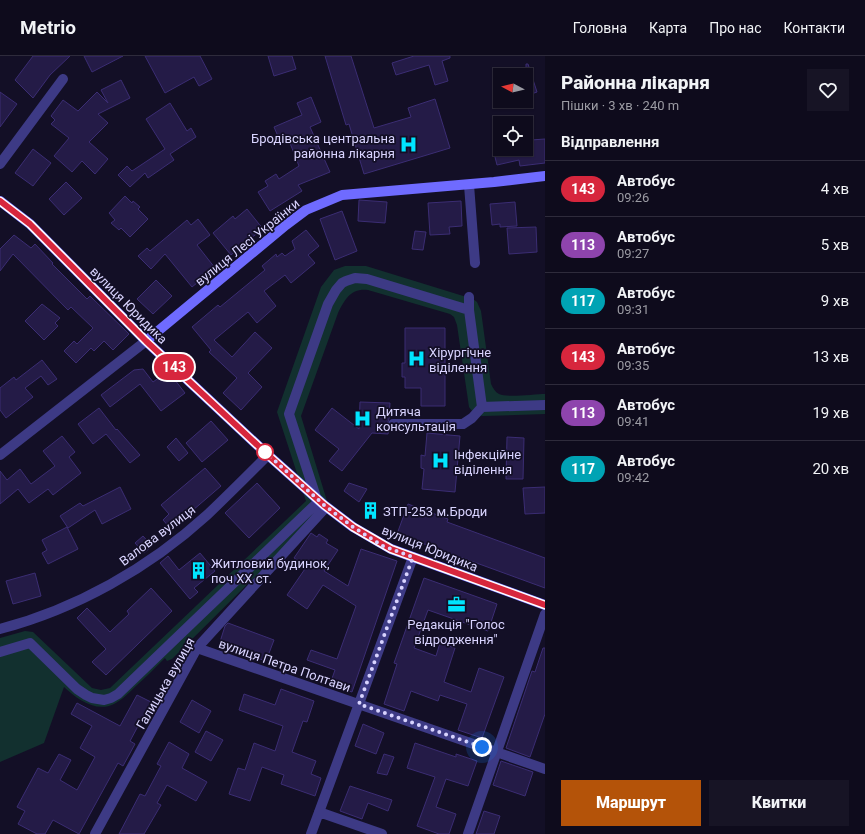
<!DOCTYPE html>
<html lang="uk">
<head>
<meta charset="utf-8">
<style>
	body { margin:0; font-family:Roboto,sans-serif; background:#171425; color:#f1f3f6; height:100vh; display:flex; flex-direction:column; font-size:15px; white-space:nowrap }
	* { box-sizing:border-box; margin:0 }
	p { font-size:13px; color:#9b9ba3 }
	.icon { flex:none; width:22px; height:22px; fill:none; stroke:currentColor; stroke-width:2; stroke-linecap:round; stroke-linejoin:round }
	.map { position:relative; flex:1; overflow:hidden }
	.sheet { display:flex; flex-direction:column; background:#0e0b1c; width:320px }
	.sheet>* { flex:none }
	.badge { padding:0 8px; border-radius:13px; font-size:14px; line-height:26px }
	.needle { width:26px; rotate:277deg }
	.controls { position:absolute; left:493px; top:12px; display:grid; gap:8px }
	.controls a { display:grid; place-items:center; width:40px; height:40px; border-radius:0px; background:#0e0b1c; box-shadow:0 1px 3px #0004,0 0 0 1px #2e2b3b; font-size:20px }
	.you { position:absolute; width:20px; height:20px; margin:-10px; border:3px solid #fff; border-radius:50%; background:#1a73e8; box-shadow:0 0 0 6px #1a73e833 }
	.map>.badge { position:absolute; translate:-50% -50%; box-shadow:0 0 0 2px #fff }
	h2 { padding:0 16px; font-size:15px; line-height:36px }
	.round { display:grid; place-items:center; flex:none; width:42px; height:42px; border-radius:0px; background:#171425 }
	.overview { display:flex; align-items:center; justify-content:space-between; height:68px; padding:0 16px }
	h1 { font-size:19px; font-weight:800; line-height:30px }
	.primary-button { display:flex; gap:8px; margin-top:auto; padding:8px 16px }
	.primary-button a { flex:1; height:46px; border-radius:0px; background:#b45309; color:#fff; font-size:16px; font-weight:800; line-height:46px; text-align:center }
	.primary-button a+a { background:#171425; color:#f1f3f6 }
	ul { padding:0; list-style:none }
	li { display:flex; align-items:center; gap:12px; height:56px; padding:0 16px; border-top:1px solid #2e2b3b }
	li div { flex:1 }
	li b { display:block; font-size:15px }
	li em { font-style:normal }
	li .badge { min-width:44px; font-weight:700; text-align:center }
	header { display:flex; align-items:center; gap:24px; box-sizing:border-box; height:56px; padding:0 20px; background:#0e0b1c; border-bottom:1px solid #2e2b3b }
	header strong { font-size:19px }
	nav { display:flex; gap:22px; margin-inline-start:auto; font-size:14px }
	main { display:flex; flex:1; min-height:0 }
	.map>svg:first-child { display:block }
</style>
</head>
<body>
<header>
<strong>Metrio</strong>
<nav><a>Головна</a><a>Карта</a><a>Про нас</a><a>Контакти</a></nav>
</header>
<main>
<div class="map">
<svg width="545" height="778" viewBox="0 0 545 778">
	<rect width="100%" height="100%" fill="#130f26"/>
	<path fill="#12302f" d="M345 210H366L473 243 477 246 481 255 491 328C493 332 495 336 499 338 507 342 535 338 545 338V358L483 360C476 359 473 357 469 351L457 269 454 261 450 258 368 234C351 232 345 243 338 257L301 360 327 445 302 474 172 603 167 605 165 602C155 612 146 621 136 630 130 636 122 644 114 648 96 657 77 643 64 631L44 687 0 706V582L25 575 33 576 92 632 101 634 110 632 306 445 277 356 321 231 334 214Z"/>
	<path fill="#241b47" stroke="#3b2d73" d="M33 0H70L50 19 33 42 15 24Z
		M84 0H123L92 16Z
		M145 0H200L212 23 199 30 194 21 165 37Z
		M268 0H292L296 13 274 20Z
		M325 0H351L374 72 411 61 408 52 435 43 450 92 364 118 349 68 346 69Z
		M414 0H450V2L442 5 448 25 435 29 429 9 396 19 392 7Z
		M526 8H528L537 36 526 40Z
		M121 24 130 42 98 58 108 67 89 86 108 103 95 118 82 105 72 116 54 100 69 82 51 68 55 64 51 60 63 44 78 55 97 36 108 47 101 34Z
		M0 36 17 48 0 71Z
		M311 41 321 66 310 71 330 116 298 129 302 135 270 155 258 136 268 130 265 125 276 118 279 123 299 110 288 82 280 85 274 71 302 59 297 47Z
		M170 47 187 75 191 72 196 81 170 98 174 104 148 122 145 117 130 131 118 119 127 110 132 115 165 93 146 63Z
		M545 83V107L520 110 519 104 497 109 493 93H526V91L531 90V84Z
		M33 93 51 107 33 130 15 117Z
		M66 126 82 142 64 159 49 143Z
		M125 140 132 147 133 145 140 151 138 153 148 163 130 181 121 172 119 174 111 167 115 164 109 157Z
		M359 144 387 146 385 167 358 165Z
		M461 145 462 170 449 171 450 178 430 179 428 147Z
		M515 146 517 170 500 171V168L492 169 490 148Z
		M247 153 263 173 251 182 253 185 240 196 238 193 231 199 213 177 233 160 235 163Z
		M342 155 357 195 335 204 320 163Z
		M198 163 210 179 197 189 215 212 192 231 165 198 151 213 138 200 147 192 150 195 187 164 191 169Z
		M536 171 537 196 509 198 507 172Z
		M306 174 319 190 308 199 315 207 291 227 285 219 264 235 276 250 257 267 248 256 214 284 232 301 255 276 272 292 248 317 262 331 241 354 223 337 237 322 209 296 211 294 192 271 218 249 220 251 265 214 262 210 276 198 277 201 282 197 285 200 295 193 292 185Z
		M415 175 426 176 423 194 412 193Z
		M14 179 31 192 35 188 53 207 52 208 87 243 90 240 129 278 113 294 104 285 94 295 91 292 76 307 64 295 74 285 77 288 93 272 71 251 68 254 13 198 0 215V193Z
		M156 224 172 240 153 258 137 243Z
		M42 248 60 262 55 267 58 270 44 284 25 265Z
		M405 272H445V350H421V332H405V321H402V307H405Z
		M42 304 57 323 48 329 41 320 25 332 33 341 6 362 0 354V332L14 321 16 324Z
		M143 313 153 326 168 315 185 337 161 355 140 328 110 351 101 339 134 314Z
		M360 346 390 347 389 363 387 368 389 372 388 378 372 377 342 415 329 405 339 393 315 374 332 352 359 373Z
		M99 352 116 374 117 373 140 399 130 407 106 378 93 388 78 368Z
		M211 365 228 384 202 406 186 387Z
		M427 377 460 380 455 436 422 433 424 413 421 412V399L425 400Z
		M62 380 75 396 69 401 81 417 53 439 48 433 29 447 18 433 0 448V415L7 424 20 413 31 428 55 410 43 395Z
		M507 381 524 382 523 423H506Z
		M176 382 188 397 179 405 167 391Z
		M205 412 221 430 171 473 163 464 169 458 161 449Z
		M257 427 280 452 249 482 225 457Z
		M349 427 367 433 359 446 344 435Z
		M120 431 131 453 102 468 95 454 68 472 60 460 80 447 83 450Z
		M545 431V457L525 458 523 432Z
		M408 448 448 463 447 466 545 502V532L397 478Z
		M67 471 78 493 48 508 42 497 47 494 42 484Z
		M311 477 317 481 319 478 328 484 326 487 338 494 324 515 348 530 361 493 397 505 352 636 330 628 335 614 307 604 311 594 337 603 356 550 323 529 307 553 287 539 307 510 294 502Z
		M143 480 152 490 144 497 135 487Z
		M200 497 215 515 194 532 198 536 190 543 160 507 168 500 179 514Z
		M35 517 41 540 13 548 6 525Z
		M424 522 497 548 488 575 428 554 414 592 436 600 440 587 455 592 444 626 471 636 479 612 504 621 482 682 458 674 467 648 440 639 438 645 411 635 404 655 384 648 397 608 394 607Z
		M151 532 172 555 106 619 92 606 106 593 77 562 87 552 110 576 129 558 127 555Z
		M228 567 274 584 266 605 219 589 225 570Z
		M543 592H545V658L530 701 506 692 532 615 535 616Z
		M281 633 314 645 307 666 303 665 292 696 316 705 311 718 321 722 315 740 281 728 284 719 262 711 250 745 229 738 238 712 245 714 254 687 275 695 283 670 239 654 244 638 275 649Z
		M137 639 151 646 130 685 135 688 123 710 118 707 79 778 53 764 45 778H37L18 768 25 755 17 751 38 712 48 717 59 698 71 704 60 724 77 734 95 701 80 692 92 670 71 658 77 647 120 670Z
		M192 644 211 655 199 677 180 666Z
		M363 668 384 677 376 698 355 690Z
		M206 675 223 684 211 705 195 696Z
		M169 686 189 698 182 712 207 726 196 745 167 729 157 747 161 749 144 778H119L140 738 145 740 161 710 157 708Z
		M415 687 456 701V698L477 705 468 730 446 723 436 751 456 758 449 778H439L417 770 435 721 407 712Z
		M384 698 394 701 387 719 377 717Z
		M501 705 533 716 525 740 493 729Z
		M350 730 392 744 388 755 368 747 362 763 340 755Z
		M484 755 500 760 494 778H476Z"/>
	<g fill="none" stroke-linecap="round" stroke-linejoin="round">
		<path stroke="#3d3a85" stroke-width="10" d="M0 108 63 23
			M469 129 475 207
			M469 241V254L482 351
			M482 351 545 349
			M393 368H463L472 362 482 351
			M0 399 146 285
			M316 441 289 358 328 248 336 234 342 227 346 225 355 222 367 223 469 254
			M0 573C76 553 149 512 207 459 228 439 248 419 268 399
			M197 592 545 713
			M0 596 30 587 77 633 86 639 92 642 104 644 111 642 118 638 319 445
			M319 756 382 778
			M95 778 197 592 326 451
			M311 778 413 501
			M468 778 545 558"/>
		<path stroke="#6f6bff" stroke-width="10" d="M0 145 30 168 146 285 268 399 324 449 353 471 391 493 545 549
			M146 285 286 169 306 154 342 139 494 126 545 120"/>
	</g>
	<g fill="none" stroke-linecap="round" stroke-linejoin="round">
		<defs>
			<path id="line" d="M0 145 30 168 146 285 268 399 324 449 353 471 391 493 545 549"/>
		</defs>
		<use href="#line" stroke="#fff" stroke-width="9"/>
		<use href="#line" stroke="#d7263d" stroke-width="6"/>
		<path stroke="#d9d4ff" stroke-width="4" stroke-dasharray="0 7.2" d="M265 396 324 449 353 471 383 490 413 501 359 648 482 691"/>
	</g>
	<defs>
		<symbol id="hospital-bare" viewBox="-9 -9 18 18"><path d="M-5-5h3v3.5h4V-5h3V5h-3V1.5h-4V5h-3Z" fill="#00e5ff" stroke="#130f26" stroke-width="2.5" paint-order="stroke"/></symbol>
		<symbol id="building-bare" viewBox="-9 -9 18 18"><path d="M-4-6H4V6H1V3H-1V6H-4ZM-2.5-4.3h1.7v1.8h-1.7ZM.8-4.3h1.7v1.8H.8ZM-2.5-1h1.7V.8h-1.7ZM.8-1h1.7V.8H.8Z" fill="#00e5ff" stroke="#130f26" stroke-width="2.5" paint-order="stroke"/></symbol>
		<symbol id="office-bare" viewBox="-9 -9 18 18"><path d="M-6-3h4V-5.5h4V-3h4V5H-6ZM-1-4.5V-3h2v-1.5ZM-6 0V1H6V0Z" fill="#00e5ff" stroke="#130f26" stroke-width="2.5" paint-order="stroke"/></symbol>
	</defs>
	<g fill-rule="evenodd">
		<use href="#hospital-bare" x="396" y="76" width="25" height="25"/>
		<use href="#hospital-bare" x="404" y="290" width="25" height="25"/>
		<use href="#hospital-bare" x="350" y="350" width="25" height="25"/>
		<use href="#hospital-bare" x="428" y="392" width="25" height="25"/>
		<use href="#building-bare" x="358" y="442" width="25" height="25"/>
		<use href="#building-bare" x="186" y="502" width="25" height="25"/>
		<use href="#office-bare" x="444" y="536" width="25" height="25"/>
	</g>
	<circle fill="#fff" stroke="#d7263d" stroke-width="2" cx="265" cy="396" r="8"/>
	<g text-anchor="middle" stroke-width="3.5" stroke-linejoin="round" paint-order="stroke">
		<g font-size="13" fill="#d9d4ff" stroke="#130f26" text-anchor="start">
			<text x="395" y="87" text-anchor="end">Бродівська центральна<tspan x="395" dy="15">районна лікарня</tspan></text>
			<text x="429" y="301">Хірургічне<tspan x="429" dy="15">віділення</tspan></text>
			<text x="376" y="360">Дитяча<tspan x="376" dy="15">консультація</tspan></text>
			<text x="454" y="403">Інфекційне<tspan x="454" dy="15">віділення</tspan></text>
			<text x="383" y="460">ЗТП-253 м.Броди</text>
			<text x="211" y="512">Житловий будинок,<tspan x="211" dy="15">поч XX ст.</tspan></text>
			<text x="456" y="573" text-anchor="middle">Редакція "Голос<tspan x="456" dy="15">відродження"</tspan></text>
		</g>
		<g font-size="13" fill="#d9d4ff" stroke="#130f26">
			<text transform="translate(247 186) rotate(-39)" y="5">вулиця Лесі Українки</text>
			<text transform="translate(129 249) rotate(45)" y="5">вулиця Юридика</text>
			<text transform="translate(157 479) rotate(-37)" y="5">Валова вулиця</text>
			<text transform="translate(430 492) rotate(22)" y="5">вулиця Юридика</text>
			<text transform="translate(285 609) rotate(19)" y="5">вулиця Петра Полтави</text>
			<text transform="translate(165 627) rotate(-60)" y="5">Галицька вулиця</text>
		</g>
	</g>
</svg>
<div class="controls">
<a><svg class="needle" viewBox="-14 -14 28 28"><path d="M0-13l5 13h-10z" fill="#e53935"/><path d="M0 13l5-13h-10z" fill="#9b9ba3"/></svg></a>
<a><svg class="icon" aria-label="locate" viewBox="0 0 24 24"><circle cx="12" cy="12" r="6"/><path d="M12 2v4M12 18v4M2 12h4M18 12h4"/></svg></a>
</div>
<div class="you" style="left:482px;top:691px"></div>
<b class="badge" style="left:174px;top:311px;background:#d7263d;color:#fff">143</b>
</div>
<section class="sheet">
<div class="overview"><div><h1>Районна лікарня</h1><p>Пішки · 3 хв · 240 m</p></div><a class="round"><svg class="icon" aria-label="heart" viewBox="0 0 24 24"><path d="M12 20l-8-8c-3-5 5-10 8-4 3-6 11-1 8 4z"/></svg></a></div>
<h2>Відправлення</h2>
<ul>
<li><span class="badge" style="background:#d7263d;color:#fff">143</span><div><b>Автобус</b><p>09:26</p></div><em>4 хв</em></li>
<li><span class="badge" style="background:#8e44ad;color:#fff">113</span><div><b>Автобус</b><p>09:27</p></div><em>5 хв</em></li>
<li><span class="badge" style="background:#00a3b4;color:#fff">117</span><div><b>Автобус</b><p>09:31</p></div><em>9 хв</em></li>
<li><span class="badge" style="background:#d7263d;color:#fff">143</span><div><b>Автобус</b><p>09:35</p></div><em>13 хв</em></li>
<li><span class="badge" style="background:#8e44ad;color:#fff">113</span><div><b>Автобус</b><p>09:41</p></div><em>19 хв</em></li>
<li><span class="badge" style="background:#00a3b4;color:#fff">117</span><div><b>Автобус</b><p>09:42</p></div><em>20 хв</em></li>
</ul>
<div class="primary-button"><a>Маршрут</a><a>Квитки</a></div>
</section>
</main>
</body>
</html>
